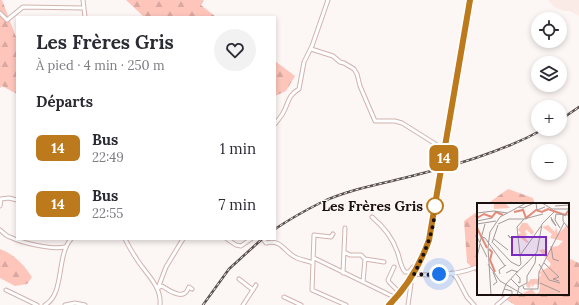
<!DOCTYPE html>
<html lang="fr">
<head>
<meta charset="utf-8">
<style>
	body { margin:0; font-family:Lora,serif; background:#f2f2f3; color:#2b2b33; height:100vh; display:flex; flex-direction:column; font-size:15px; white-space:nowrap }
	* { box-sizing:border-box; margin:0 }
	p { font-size:13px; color:#7c7c81 }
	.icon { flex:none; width:22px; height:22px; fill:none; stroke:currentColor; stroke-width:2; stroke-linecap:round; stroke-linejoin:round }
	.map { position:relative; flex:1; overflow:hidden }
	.drawer { position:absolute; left:16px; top:16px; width:260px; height:224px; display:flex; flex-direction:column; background:#fff; border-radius:0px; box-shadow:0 2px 6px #0003 }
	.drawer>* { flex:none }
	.badge { padding:0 8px; border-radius:6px; font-size:14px; line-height:26px }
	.fabs { position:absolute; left:531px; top:12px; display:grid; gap:8px }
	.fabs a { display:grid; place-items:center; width:36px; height:36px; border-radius:50%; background:#fff; box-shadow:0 2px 6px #0003; font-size:20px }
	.you { position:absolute; width:20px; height:20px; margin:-10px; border:3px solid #fff; border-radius:50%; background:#1a73e8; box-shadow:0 0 0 6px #1a73e833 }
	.map>.badge { position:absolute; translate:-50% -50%; box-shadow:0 0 0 2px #fff }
	h2 { padding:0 20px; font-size:15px; line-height:36px }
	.round { display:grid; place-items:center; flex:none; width:42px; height:42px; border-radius:21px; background:#f2f2f3 }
	.head { display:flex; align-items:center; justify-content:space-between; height:68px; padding:0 20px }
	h1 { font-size:19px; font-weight:700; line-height:30px }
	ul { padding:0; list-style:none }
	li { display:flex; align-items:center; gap:12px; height:56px; padding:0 20px }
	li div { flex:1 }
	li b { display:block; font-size:15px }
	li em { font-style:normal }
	li .badge { min-width:44px; font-weight:700; text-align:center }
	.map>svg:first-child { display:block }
</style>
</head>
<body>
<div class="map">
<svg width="579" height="305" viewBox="0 0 579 305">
	<defs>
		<pattern id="forest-firs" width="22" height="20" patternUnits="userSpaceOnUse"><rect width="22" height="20" fill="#fec5bb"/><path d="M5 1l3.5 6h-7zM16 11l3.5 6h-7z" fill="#d9a8a0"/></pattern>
	</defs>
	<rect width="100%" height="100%" fill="#fcf6f5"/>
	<path fill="#fbebe7" d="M548 0H579V16L570 11H564L554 7Z"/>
	<path fill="url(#forest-firs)" d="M0 0H2L16 37H17V94L2 86 0 88Z
		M126 0H204L201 5 216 17H144Z
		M275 61 295 76 286 91 275 96Z
		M508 189 533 198 535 204H487Z
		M478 211V275L467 262 464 221Z
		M0 249C14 254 24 265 32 277L27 284 15 286 0 278Z
		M568 258 579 263V305H515L498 294H568Z"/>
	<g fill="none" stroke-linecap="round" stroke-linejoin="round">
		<defs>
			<path id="minor" d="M83 0 85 17
				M0 13 7 20 23 7 84 8
				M311 49 333 56 340 62 344 63 354 69 357 74 360 86 375 121H395L402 123 445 150
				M275 124C278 120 281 117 283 113 289 103 287 96 299 89L304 62 312 46 328 0
				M0 206 1 199 9 198 17 200
				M372 217C384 227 392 237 397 251 400 258 400 266 405 272H409L413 267 416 269
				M0 230C3 232 6 236 10 237 22 243 52 250 65 247
				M333 234 331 237 314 235 312 290 346 305
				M125 239C128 245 132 252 136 258 145 273 162 286 160 305
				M183 239 166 267 158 288 162 286C167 289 179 298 185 293 187 292 188 289 189 287L192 289
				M227 239 236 245 241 246 251 239
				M263 239 266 243C283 239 284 253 297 258 302 260 308 261 313 263
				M344 252 350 255H361L365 259 384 262
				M314 258 396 298
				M394 267 388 280 389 282 400 293
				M343 273 345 228
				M452 273 457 278 467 297 474 305
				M414 274C434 276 457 275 477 267
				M239 279 253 290
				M363 282 365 259
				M6 290 37 305
				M284 297 301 305
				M45 305C65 294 56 256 71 239
				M65 305 75 303 85 305
				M243 305 256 285
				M408 305 411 284 409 282
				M497 305 510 294"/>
			<path id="major" d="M443 162 470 0
				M389 305C428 266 432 226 441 174"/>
		</defs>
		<use href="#minor" stroke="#d1b3ae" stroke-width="5"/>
		<use href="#major" stroke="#d1b3ae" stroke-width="6"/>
		<use href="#minor" stroke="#fff" stroke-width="3"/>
		<use href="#major" stroke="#fff" stroke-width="4"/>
		<defs>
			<path id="rail" d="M560 120 579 107
				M275 229C290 219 306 210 322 202 348 190 376 185 404 178 452 166 500 153 544 129
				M203 305 229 269 262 239"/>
		</defs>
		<use href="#rail" stroke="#59504e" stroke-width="2.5"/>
		<use href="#rail" stroke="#fcf6f5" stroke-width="1" stroke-dasharray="3" stroke-linecap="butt"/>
		<defs>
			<path id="major-bridge" d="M441 174 443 162"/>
		</defs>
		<use href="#major-bridge" stroke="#d1b3ae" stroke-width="6" stroke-linecap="butt"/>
		<use href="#major-bridge" stroke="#fff" stroke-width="4"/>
	</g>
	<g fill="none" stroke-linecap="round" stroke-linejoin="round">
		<defs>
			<path id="line" d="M389 305C407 287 420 265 429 240L470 0"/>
		</defs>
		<use href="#line" stroke="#fff" stroke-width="9"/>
		<use href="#line" stroke="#bd7a1d" stroke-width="6"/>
		<path stroke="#1a100e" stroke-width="4" stroke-dasharray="0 7.2" d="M435 206C435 229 425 253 414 274L426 275 439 274"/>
	</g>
	<circle fill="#fff" stroke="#bd7a1d" stroke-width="2" cx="435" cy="206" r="8"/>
	<g text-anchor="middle" stroke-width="3" stroke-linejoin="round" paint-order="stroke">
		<g font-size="14" font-weight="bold" fill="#1a100e" stroke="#fcf6f5" text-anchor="end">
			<text x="423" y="211">Les Frères Gris</text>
		</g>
	</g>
	<g transform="translate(477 203)">
		<rect width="92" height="92" fill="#fcf6f5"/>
		<path d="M17 0 29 1 33 5 17 6ZM45 20H50L57 29 55 32 50 27 48 28 50 32 47 34 52 39 50 40 40 32 44 30 41 27ZM92 20V92H49L46 90 55 86 59 91 62 89 63 82 58 81 55 84 54 80 53 85 50 84 49 81 54 76H61L64 72 62 69 72 64 74 61 62 47 67 46 71 52 74 44 81 43 86 38 73 35 75 31 65 24 71 22 78 29 79 24 81 31Z" fill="#fec5bb"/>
		<path fill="none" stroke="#e48a7a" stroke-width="2" d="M37 9 46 7 49 15 59 7 65 9 71 6 88 12 92 7M0 15 7 11 15 14 19 9 26 12M0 25 10 45M12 46 15 49 13 57 18 69"/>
		<path fill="none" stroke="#a29a99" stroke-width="1" d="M59 0 60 7 68 4M65 0 75 6H92M78 3 92 2M42 4 46 5 57 0M17 8 30 10M0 10 17 8M79 11 78 17 83 25M79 11 92 12M86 11V18L92 26M74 14 75 18 79 23 75 16M47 16 66 11M0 18 15 15M0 21 19 18M21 21 32 16H47M0 34 10 54M5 34 8 35 28 63M33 35 31 32 34 35 40 34M17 36 31 47M3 39 8 21M15 40 21 22M16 40 34 59 42 63 44 61M74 43 76 56 82 58M44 51 64 23M0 54 3 41M67 60 82 74 76 76 82 78M11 61 23 78 47 92M44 61 40 24 47 16M49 61 60 49 65 21 77 9M62 61 72 77 83 80M16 69 20 79 16 82M29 70 35 67 41 69M39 70 51 59M23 71 22 67 29 62M39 71 43 75V80L41 79M34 76 42 84 40 92M63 80 83 89M46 83 47 86H61L62 69 87 20M42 84 50 80V73L58 60 59 51M27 86 35 88V92M14 92 11 44 13 29 23 14 49 0M25 92 29 81 40 69"/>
		<path fill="#7b2cbf" fill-opacity="0.15" stroke="#7b2cbf" stroke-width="2" d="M35 34H69V52H35Z"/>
		<rect width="92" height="92" fill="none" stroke="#1a100e" stroke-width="2"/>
	</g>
</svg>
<div class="fabs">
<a><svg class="icon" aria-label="locate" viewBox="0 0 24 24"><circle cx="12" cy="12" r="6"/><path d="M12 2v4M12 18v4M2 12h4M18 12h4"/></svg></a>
<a><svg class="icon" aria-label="layers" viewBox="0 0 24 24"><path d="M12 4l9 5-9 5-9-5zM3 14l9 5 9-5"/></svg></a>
<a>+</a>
<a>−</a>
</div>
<div class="you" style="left:439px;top:274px"></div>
<b class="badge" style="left:444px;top:158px;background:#bd7a1d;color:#fff">14</b>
<section class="drawer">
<div class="head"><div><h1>Les Frères Gris</h1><p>À pied · 4 min · 250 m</p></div><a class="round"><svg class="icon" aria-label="heart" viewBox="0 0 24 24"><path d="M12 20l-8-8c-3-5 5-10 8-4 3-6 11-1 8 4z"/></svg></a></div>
<h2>Départs</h2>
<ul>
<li><span class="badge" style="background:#bd7a1d;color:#fff">14</span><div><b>Bus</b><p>22:49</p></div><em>1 min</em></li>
<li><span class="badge" style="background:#bd7a1d;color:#fff">14</span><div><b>Bus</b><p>22:55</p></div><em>7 min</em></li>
</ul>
</section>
</div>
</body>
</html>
